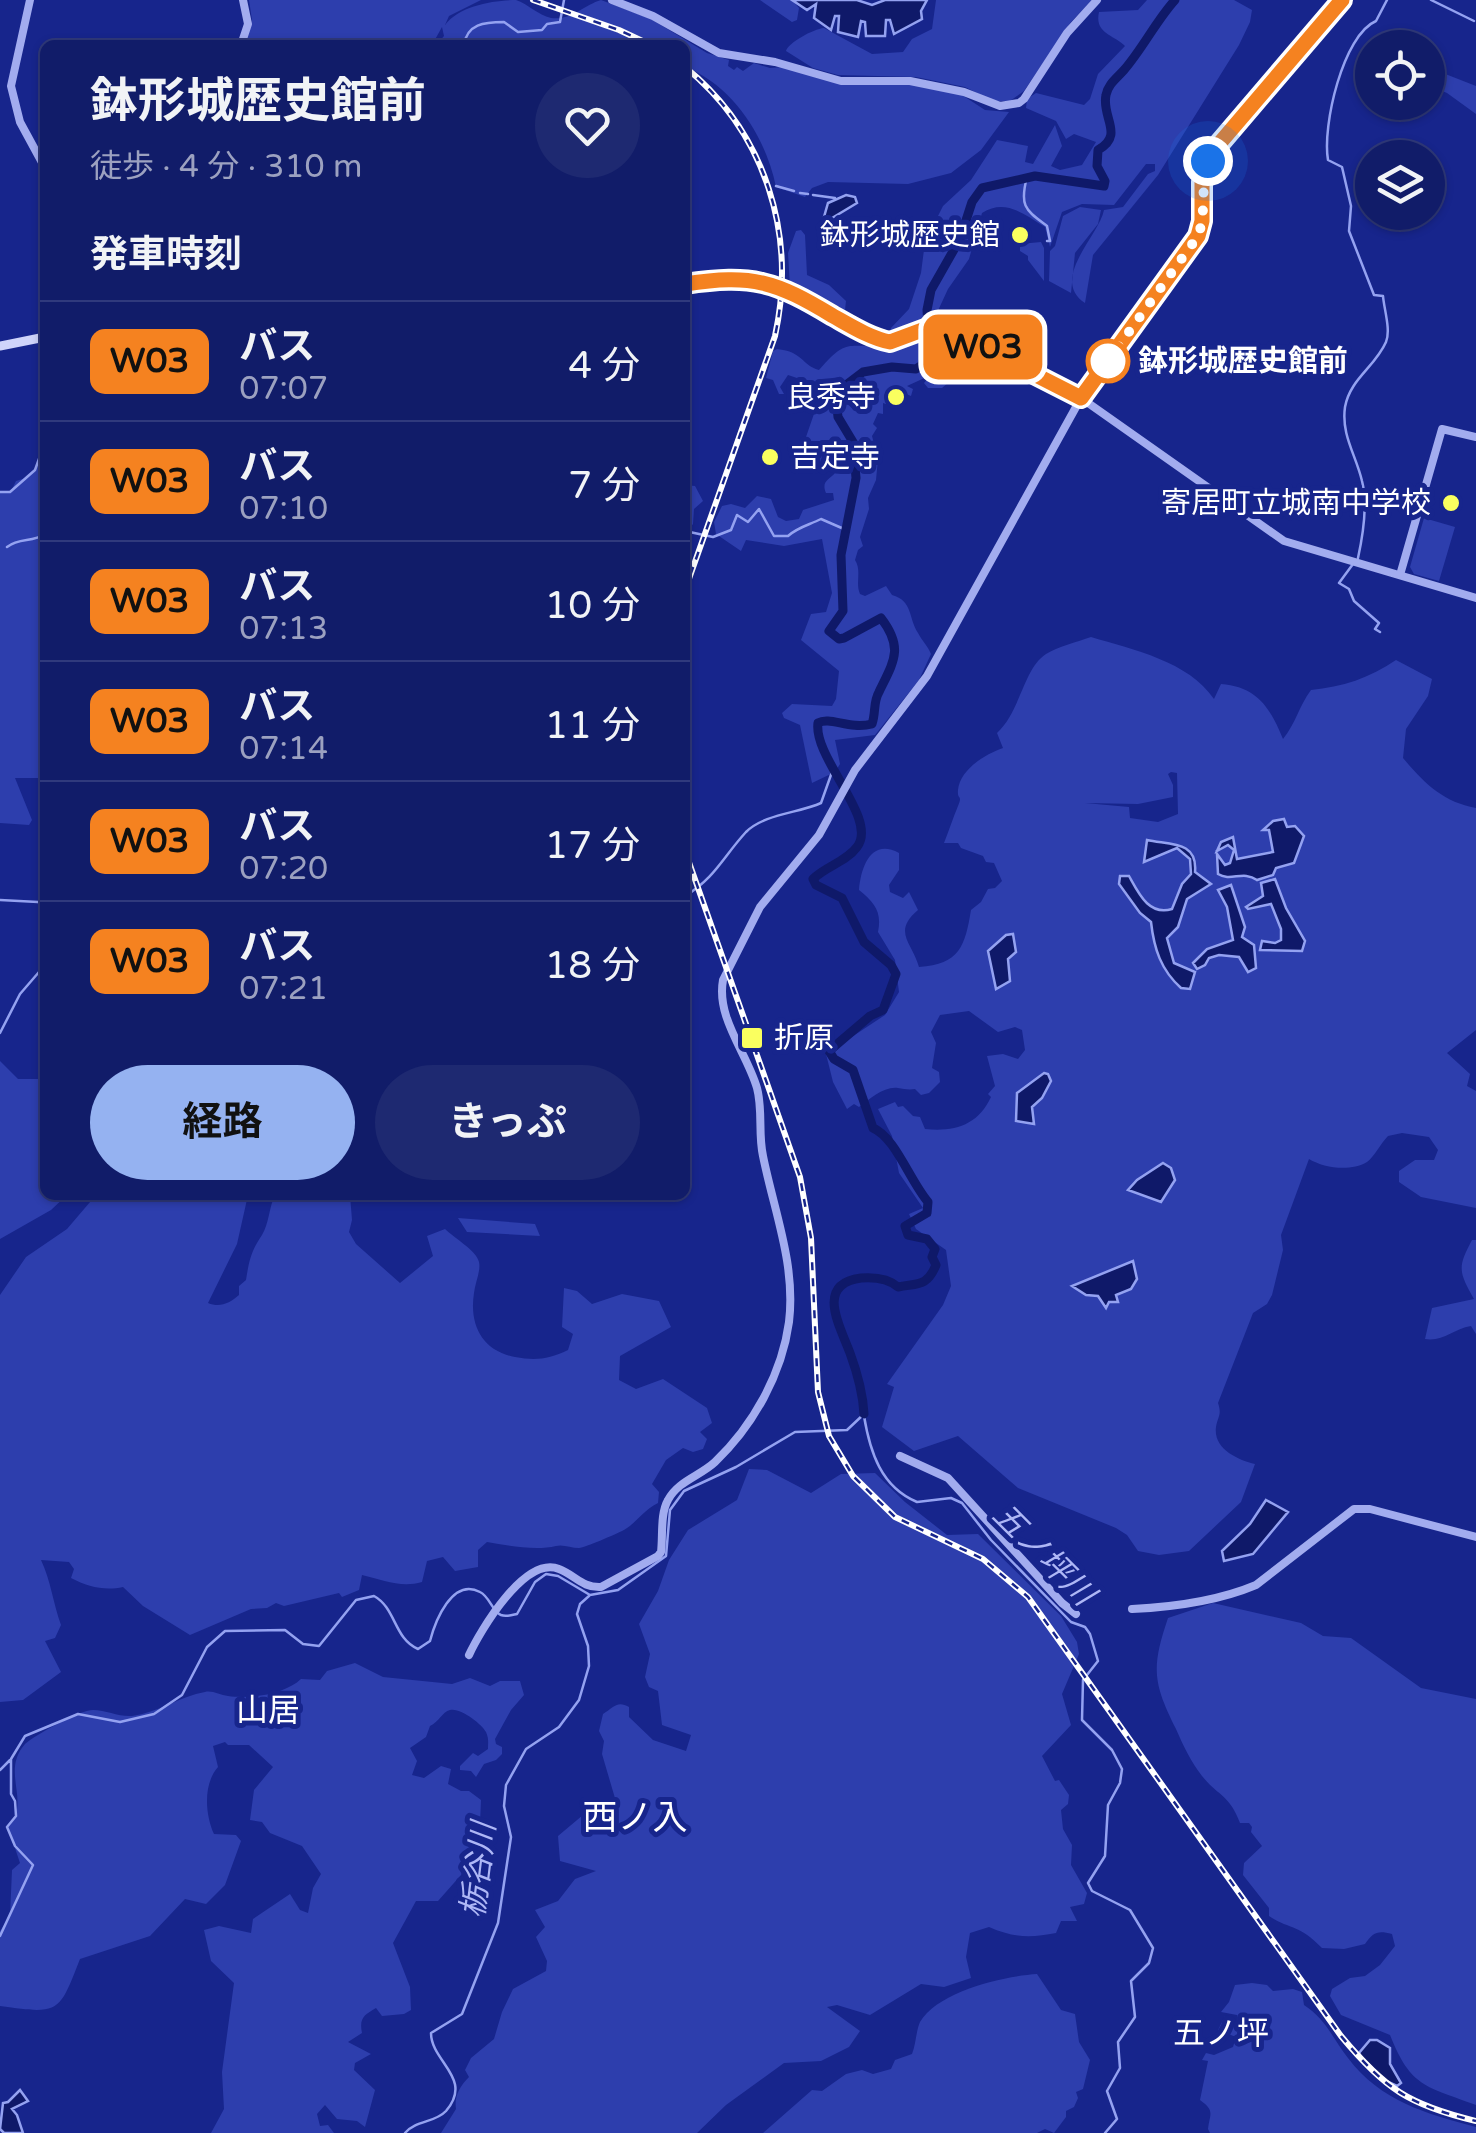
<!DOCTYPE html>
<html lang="ja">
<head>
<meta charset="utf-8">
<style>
	body { margin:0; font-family:"Varela Round","Noto Sans JP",sans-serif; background:#1e2971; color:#f1f3f6; height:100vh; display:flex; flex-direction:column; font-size:38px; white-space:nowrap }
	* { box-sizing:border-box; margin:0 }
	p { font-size:32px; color:#9ca1c0 }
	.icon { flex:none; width:55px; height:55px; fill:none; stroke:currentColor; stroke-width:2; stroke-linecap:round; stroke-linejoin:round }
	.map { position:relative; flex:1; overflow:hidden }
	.side { position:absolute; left:40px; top:40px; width:650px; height:1160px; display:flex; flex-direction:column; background:#111c69; border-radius:15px; box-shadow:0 2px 8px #0004,0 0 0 2px #303a7d }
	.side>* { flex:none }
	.badge { padding:0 20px; border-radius:15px; font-size:35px; line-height:65px }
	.buttons { position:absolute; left:1355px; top:30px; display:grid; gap:20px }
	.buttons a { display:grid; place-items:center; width:90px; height:90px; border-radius:50%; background:#111c69; box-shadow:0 2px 8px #0004,0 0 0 2px #303a7d; font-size:50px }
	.you { position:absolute; width:50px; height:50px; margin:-25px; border:8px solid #fff; border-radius:50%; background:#1a73e8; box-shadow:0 0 0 15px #1a73e833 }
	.map>.badge { position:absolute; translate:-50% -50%; box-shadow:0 0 0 5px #fff }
	h2 { padding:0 50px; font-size:38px; line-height:90px }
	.round { display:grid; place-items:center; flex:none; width:105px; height:105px; border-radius:52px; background:#1e2971 }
	.head { display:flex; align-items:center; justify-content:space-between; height:170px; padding:0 50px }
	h1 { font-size:48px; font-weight:700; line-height:75px }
	.button { display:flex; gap:20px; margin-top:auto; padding:20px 50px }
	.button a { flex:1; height:115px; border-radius:60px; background:#95b2f1; color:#111; font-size:40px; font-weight:700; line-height:115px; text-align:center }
	.button a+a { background:#1e2971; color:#f1f3f6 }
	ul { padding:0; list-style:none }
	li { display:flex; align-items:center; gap:30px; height:120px; padding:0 50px; border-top:2px solid #303a7d }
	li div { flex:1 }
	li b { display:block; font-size:38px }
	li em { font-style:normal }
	li .badge { min-width:110px; font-weight:700; text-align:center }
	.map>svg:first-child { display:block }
</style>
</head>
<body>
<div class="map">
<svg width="1476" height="2133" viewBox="0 0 1476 2133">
	<rect width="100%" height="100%" fill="#17258c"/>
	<path fill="#2d3ead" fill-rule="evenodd" d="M249 0H481L449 16 445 25C459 6 493 0 516 0 528 4 538 15 551 18 571 21 584 5 601 0L651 19 707 53 729 60 728 66 734 70 737 67 743 71 754 63 770 68 783 67 837 83 913 85 962 95 985 110 1009 112 981 150 951 173 908 184 828 182 812 188 805 197 776 187C766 138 734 86 685 67V45H623L580 38 558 45H436L444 36 442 27 432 45H245L252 20Z
		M760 0H792L799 8 797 20 792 22Z
		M936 0H1092L1071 22 1024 91 1010 101H993L965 87 916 77 838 75 813 68 786 51C788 43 813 29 824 28L872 54 903 52 912 39 932 29Z
		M1147 0H1234L1252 10 1250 22 1239 45 1158 175 1093 255 1085 303C1049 279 1099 236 1104 210L1123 207 1148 174 1155 171V164H1146L1114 205 1082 204 1062 212 1050 247 1045 227C1024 214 1005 198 982 213L969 259 948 289 936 315 946 334 944 348 947 352 936 369 939 368 949 376V382L942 388H928L924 383 931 375 907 386 913 389 911 396 893 389 886 404 883 403V414L878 413 873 424 877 428 872 436 878 459 876 480 868 498 869 509 860 537 863 546 858 550 855 560C862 571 855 583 860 594L865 596 886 586 892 595C913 601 908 617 918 633 922 641 928 646 931 654L919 680 875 735 835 740 840 764 835 772 812 783 800 725 784 718 782 713 792 704 832 706 836 699 839 671 801 640 811 614 826 612 832 593 822 539 784 546 746 540 741 551 716 534 714 522 722 506 731 504 745 508 757 496 771 499 778 517 786 521 799 519 803 510 834 500 833 493H826C821 481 829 480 835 473L818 466 802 467 797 463 816 408 815 384 788 375 780 387 784 394H779L773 380 766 378 773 351 777 349C804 352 801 365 819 370 848 336 848 349 885 345L891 328 909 309 921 273 925 242 943 206 971 180 997 140 1028 146 1025 162 1033 164 1055 125 1062 146 1051 166 1060 170 1082 165 1096 142 1074 134 1066 139 1056 121 1026 108 1027 99 1036 93 1084 105 1090 99 1098 74 1125 46C1115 35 1094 34 1099 12L1138 10Z
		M1428 62 1430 68 1476 86V114L1447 93 1428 85Z
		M1080 207 1101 210 1098 224 1075 253 1071 293 1049 281 1050 251 1055 246 1063 216Z
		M801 230 805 235 807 275 829 285 846 301 845 310C825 307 811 289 790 286L788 253 796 231Z
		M1041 242 1044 248V281L1028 260V256L1020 251V244Z
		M45 441V785L39 778H15L32 820 29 825 0 823V493H10L16 481 29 477 40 463 38 455 41 443Z
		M685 485 695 486 703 501 694 509 693 524 689 529 685 528Z
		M1424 518 1455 527 1439 581 1414 574 1410 567Z
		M1091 637C1134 650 1188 661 1214 699L1221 684C1258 687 1270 708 1283 739 1296 723 1299 706 1311 690 1342 687 1370 678 1396 660L1432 679 1428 696 1406 729 1403 758C1424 783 1443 802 1476 808V1030L1447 1053 1470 1074 1467 1086 1476 1091V1208L1421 1197 1399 1182V1171L1415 1160H1434L1438 1150 1429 1137 1402 1133 1388 1136C1381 1143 1374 1157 1367 1162 1350 1172 1324 1168 1309 1159L1281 1235 1283 1250 1272 1295 1267 1304 1253 1313 1218 1403C1222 1415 1218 1416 1216 1427 1213 1449 1238 1460 1255 1464L1241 1502 1189 1551 1159 1555 1138 1551 1127 1535 1116 1528 1018 1488 958 1436 914 1451 882 1427 894 1387 887 1384 943 1305 951 1286 946 1250 916 1229 909 1214 923 1208 899 1173 892 1136 878 1109 895 1102 898 1107 903 1106 913 1116 920 1117 925 1129C955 1132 978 1125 991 1097L988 1094 995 1086 987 1056 1003 1054 1018 1059 1025 1050 1022 1030 1015 1027 998 1032 969 1011 940 1015 931 1032 936 1043 932 1068 939 1072 940 1082 929 1093 921 1095 915 1089C909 1090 904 1089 898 1088 884 1086 870 1099 859 1107L854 1104 847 1109 833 1082 826 1054 885 1015 899 992 895 960 878 932C882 912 875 903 859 890 861 867 871 838 899 853V870L889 885 890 892 903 898 909 892 918 910C892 932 912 942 919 967 960 964 965 946 971 910L981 902 988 889 995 888 1002 881 994 863 986 862 983 856 961 848 958 843H944C949 830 953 818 958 806 963 794 957 801 958 790 960 769 986 754 1003 748L997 733C1021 711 1023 669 1046 654 1059 646 1077 642 1091 637ZM1171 772 1177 773 1178 814 1158 822 1130 818 1129 807 1085 803 1138 804 1173 797V785L1168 774Z
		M0 1061 18 1079H45V1195H67L51 1210 0 1239Z
		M96 1195H248L237 1244 208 1303C220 1308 230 1303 239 1295V1286L246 1280C249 1261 251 1251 262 1235 269 1224 269 1207 275 1195H350L352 1220 349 1232 356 1244 400 1283 433 1256 427 1236 445 1229C453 1237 477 1251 479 1262 481 1271 475 1283 474 1293 469 1325 482 1351 515 1357 536 1361 549 1359 568 1350L573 1334 562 1327 564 1288 577 1291 592 1304 622 1294 659 1301 671 1327 620 1356 619 1380 636 1389 663 1379 707 1408 712 1423 700 1432 707 1439 703 1449 693 1452 683 1448 666 1460 652 1484 659 1492 658 1503C642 1511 636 1524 622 1531 614 1535 586 1547 579 1548 571 1548 563 1544 556 1546 536 1551 510 1546 487 1542L478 1550V1567L455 1571 443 1557 427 1561 422 1582C401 1588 383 1580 362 1575L359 1590 342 1597 339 1593 284 1606 276 1603 267 1608 251 1609 190 1635 143 1606 123 1587C105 1591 88 1587 71 1578L74 1569 69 1562 41 1560C51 1581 53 1603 61 1625L55 1638 45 1641 61 1672 23 1700 0 1702V1295L26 1257 67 1229Z
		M458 1218 535 1224 540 1236 467 1232Z
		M1472 1240H1476V1334L1471 1326C1453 1329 1443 1342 1425 1339L1432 1308 1474 1299C1459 1272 1457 1268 1472 1240Z
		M749 1469 767 1470 811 1493 841 1474 875 1473 905 1502 947 1535 978 1534 1061 1616 1077 1642 1079 1654 1062 1694 1071 1725 1042 1756 1055 1781 1059 1780 1069 1795 1068 1804 1061 1810 1063 1829 1072 1845 1071 1865 1087 1893 1084 1904 1070 1907 1077 1921H1061L1056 1933C1031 1938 1014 1938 989 1927L970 1933 966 1957 971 1978 944 1987 921 1984 870 2015 837 2005 827 2007 860 2031 849 2047 821 2061 784 2063 726 2105 697 2133H441L456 2109C454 2096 460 2086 469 2077L465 2070 471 2058 494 2039 502 2012 513 1989 546 1971 547 1961 536 1937 545 1927 535 1910 558 1901 575 1879 596 1871 560 1861 558 1836 583 1815 617 1805 602 1754 604 1741 599 1731 603 1714C613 1708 617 1700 629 1707V1717L653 1740 686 1751 691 1735 662 1725 658 1691 649 1687 645 1677 650 1654 639 1624 658 1591 669 1560 688 1530 737 1500Z
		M1213 1603 1301 1623 1323 1636 1351 1638 1421 1688 1476 1699V2105C1426 2086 1411 2088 1390 2035L1341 2015 1330 1996 1332 1989 1350 1978 1365 1976 1380 1965 1395 1946 1392 1934C1378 1930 1373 1932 1365 1944L1344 1949 1322 1948C1299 1924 1291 1930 1269 1916V1908L1243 1875 1244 1863 1262 1846 1251 1832 1252 1827 1249 1823H1240C1229 1794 1219 1797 1202 1776 1191 1762 1183 1745 1176 1729 1153 1683 1151 1668 1168 1618Z
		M355 1663 383 1677 452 1684 470 1678 490 1686 500 1681H520L524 1695 511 1710 495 1739 496 1744 502 1747V1754L496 1760 484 1764 476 1777 471 1771 460 1770V1766L473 1753 478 1756 488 1749C488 1742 489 1739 486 1732 482 1724 460 1707 450 1710 442 1712 439 1722 430 1726L426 1737 410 1748 417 1761 412 1775 424 1778 441 1766 451 1769 448 1784 461 1791H469L481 1800 480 1824 473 1832 480 1845 476 1851 469 1852 461 1875 438 1901H416L393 1943 410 1987 411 2010 404 2014 382 2016 376 2008C364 2015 359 2018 362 2033L348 2042 371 2054 355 2063 354 2070 375 2090 365 2127 357 2121 337 2119 325 2105 317 2114 320 2126 328 2125 334 2133H211L224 2109 222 2072 234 1983 211 1961 204 1930 219 1926 251 1933 253 1919 290 1894 300 1910 308 1913 313 1888 321 1874 302 1846 270 1833 262 1822 250 1820 254 1790 273 1767 249 1745H228L225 1742 213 1746 218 1767C203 1784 205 1814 214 1834L236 1835 241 1841 225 1885 206 1904 185 1899 150 1936 80 1959C59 2012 61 2015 0 2006V1931L10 1916 12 1870 20 1863 8 1827C32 1802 0 1772 25 1744 35 1735 80 1710 93 1710 106 1710 119 1717 132 1716 157 1713 181 1696 205 1692 212 1690 220 1695 228 1696 249 1699 284 1695 301 1679L320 1680 327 1671Z
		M1037 1974 1061 2010 1075 2014 1079 2042 1090 2060 1083 2089 1076 2092 1078 2098 1074 2107 1066 2111V2117L1054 2133 1045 2129 1037 2133H763L812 2090 822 2091 846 2074 862 2070 873 2074 891 2069 895 2060 912 2054C916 2044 916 2031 920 2022 938 1991 1005 1976 1037 1974Z
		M1252 1983 1267 1985 1273 1991 1293 1989 1302 1992 1304 2005C1326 2019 1333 2039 1348 2058 1380 2101 1427 2114 1476 2127V2133H1210L1208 2129C1210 2113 1215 2111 1200 2100L1208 2061 1202 2060 1206 2053 1214 2055 1233 2047 1236 2037 1218 2030 1225 2016 1237 2023V2015L1221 2012 1229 2002 1235 1985Z"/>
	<path fill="#0f1969" stroke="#94a2f1" stroke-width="2.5" d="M792 0H857L872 5 885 0H927L921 11 922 19 894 34 890 20H886L885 36H866L865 22 861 21 858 37 838 32 839 16H835L831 30 814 18 816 4 807 10Z
		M846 195 855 197 857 203 822 224 828 203Z
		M1284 819 1287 827 1295 826 1304 836 1294 863 1276 868 1273 875 1257 880C1243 870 1231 882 1218 874L1217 854 1225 865 1230 863 1234 850 1228 845 1217 851 1221 842 1233 837 1237 859 1273 852 1269 830H1263L1273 821Z
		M1147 840C1168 845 1198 840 1195 872L1211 884 1187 899 1178 927 1167 938 1174 963 1195 972 1190 989 1181 988C1161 970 1154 949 1151 922L1140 913 1119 884 1120 876H1129C1139 894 1149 916 1172 909L1182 884 1191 874 1190 859 1177 848 1144 862Z
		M1275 879 1286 908 1305 941 1302 951 1260 950 1262 941 1275 943 1281 940V929L1271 904 1248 909 1246 907 1263 896 1261 883Z
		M1231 885 1245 927 1242 937 1254 945 1256 968 1248 972 1239 957 1219 955 1209 958 1205 965 1197 969 1193 963 1207 949 1233 940 1227 907 1218 890Z
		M1013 934 1016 952 1008 959 1010 981 996 989 988 951 1006 935Z
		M1044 1073 1048 1074 1051 1081 1042 1098 1032 1107 1034 1124 1016 1121 1017 1093Z
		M1163 1163 1171 1168 1175 1180 1161 1202 1128 1190 1137 1180Z
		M1133 1261 1137 1279 1131 1289 1116 1295 1118 1302H1109L1106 1308 1098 1296 1086 1295 1072 1286Z
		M1266 1500 1288 1512 1253 1554 1224 1561 1222 1551 1250 1524Z
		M1370 2040H1377L1390 2048V2064L1401 2083 1397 2086 1384 2080 1361 2057 1359 2053Z
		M20 2090 28 2101 12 2109 17 2115 23 2133H4L0 2129 3 2103 8 2102Z"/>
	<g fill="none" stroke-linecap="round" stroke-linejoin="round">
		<path stroke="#94a2f1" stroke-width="2.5" d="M1431 0 1474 21
			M464 45C467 24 484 22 504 22L518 32 542 30 547 24 560 22 564 0
			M1027 177C1019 207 1026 210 1047 226L1050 241H1047
			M776 186 794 191
			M800 193 808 194
			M813 195 835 198
			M0 492H10L35 470 45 442
			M685 531 713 537 731 530 737 515 748 522 759 509 774 536H788C798 527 809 525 821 519L844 529
			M7 547C20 537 32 543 45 534
			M1358 558C1363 535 1368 504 1362 481 1356 455 1341 435 1345 407 1350 379 1375 367 1386 342 1391 330 1384 309 1383 296L1374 295 1349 231 1351 206 1342 167 1328 160C1322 126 1343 35 1376 21L1387 0
			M1353 564 1339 583 1349 589 1354 601 1379 623 1375 629 1380 632
			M685 896C715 878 723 857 746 832 764 814 799 813 821 803L832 772
			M0 900 38 902 45 907
			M0 1033 20 994 39 972 45 958
			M864 1416C870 1452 881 1487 917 1502L951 1498 962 1503 991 1540 1071 1622 1085 1627 1090 1634 1098 1661 1083 1680 1082 1720 1112 1750 1122 1769 1120 1783 1108 1805 1105 1856 1088 1883 1092 1891 1130 1910 1153 1948 1149 1963 1131 1981 1135 2017 1118 2042 1120 2068 1107 2091 1117 2119 1105 2133
			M0 1770 10 1760
			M0 1936 33 1865 15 1846 7 1827 16 1816 15 1801 11 1794V1759L25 1736 78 1714 120 1722 154 1714 182 1695 207 1647 225 1631 285 1630 303 1644 319 1646 356 1600 374 1596C396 1608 394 1639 418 1649L430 1641C435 1622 452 1577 480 1592 490 1597 492 1611 501 1615 506 1617 512 1615 517 1614L535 1582 546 1574 558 1576 590 1595 618 1590 666 1556 670 1510 684 1491 736 1467 795 1432 847 1430 864 1414
			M405 2133C416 2120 435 2123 446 2111 474 2078 431 2062 431 2033L462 2014 498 1923 511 1837 504 1806 506 1785 526 1749 559 1727 579 1700 589 1666 588 1646 577 1614 580 1604 589 1596"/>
		<path stroke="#0f1969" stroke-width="9" d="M864 1414C863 1395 857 1372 850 1353 841 1328 814 1284 861 1278 874 1277 889 1279 898 1287 918 1283 927 1287 936 1265L932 1257 935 1249 927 1239 908 1235 905 1226 927 1213 928 1202C910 1181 895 1137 873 1128L853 1070 834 1059 829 1051 870 1016 883 1010 896 974 891 965 864 942 842 898 816 885 813 879C826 866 846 862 857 847 879 819 813 758 818 723 830 716 849 730 872 724 876 713 873 702 879 692 894 661 904 648 881 618L844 638 839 639 829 631 843 611 841 555 856 478 853 442 838 417 836 399 842 388 863 372 892 367 916 369 922 365 929 341 927 310 931 290 960 239 972 202 982 188 1035 176 1104 186 1105 181 1097 166 1098 150C1125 135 1101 117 1106 95 1108 84 1117 78 1124 70 1143 48 1156 21 1175 0"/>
		<path stroke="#a2acef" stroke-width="8" d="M30 0 11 86 20 122 45 168
			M612 0 653 16 719 53 775 62 841 81H910L964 92 1000 106 1019 103 1024 99 1067 33 1097 0
			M241 45 248 24 243 0
			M1400 575 1442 429 1476 437
			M900 1456 948 1478 1062 1603 1076 1614
			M1132 1609C1174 1607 1218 1601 1256 1585L1354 1509H1370L1476 1537
			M469 1655C480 1631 525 1555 559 1569 575 1575 582 1588 601 1587L658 1556 661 1552C663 1536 660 1514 668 1500 678 1481 700 1476 715 1462 753 1426 782 1374 789 1322 796 1265 774 1211 763 1156 758 1134 763 1110 757 1088 747 1053 716 1018 723 980L760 907 819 835 855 770 927 676 1081 398 1284 541 1476 598"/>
		<path stroke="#cfd4fa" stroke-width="9" d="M685 284C748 275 772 278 827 312 846 324 867 338 890 343L925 329 942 327 1081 398 1198 236 1202 221V183L1213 151 1342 0
			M0 346 45 337"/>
		<defs>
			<path id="rail" d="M533 0 619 30 651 45
				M685 67C766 133 797 235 775 336L685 590
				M685 851 800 1177 811 1238 818 1392 829 1436 853 1476 895 1517 983 1559 1028 1597 1341 2036C1385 2089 1409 2105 1476 2121"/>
		</defs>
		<use href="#rail" stroke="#fff" stroke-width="6"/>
		<use href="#rail" stroke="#17258c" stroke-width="2.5" stroke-dasharray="8" stroke-linecap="butt"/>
	</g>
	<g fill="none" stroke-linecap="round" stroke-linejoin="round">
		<defs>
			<path id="line" d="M685 284C753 274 775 281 833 316 851 326 870 338 890 342L925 329 942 327 1081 398 1198 236 1202 221V182L1213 151 1342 0"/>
		</defs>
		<use href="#line" stroke="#fff" stroke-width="22"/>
		<use href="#line" stroke="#f58220" stroke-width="15"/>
		<path stroke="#fff" stroke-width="10" stroke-dasharray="0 18" d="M1108 361 1198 236C1207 212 1200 186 1208 161"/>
	</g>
	<g fill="#faff5f" stroke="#17258c" stroke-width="4">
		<circle cx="1020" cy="235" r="10"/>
		<circle cx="896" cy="397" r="10"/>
		<circle cx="770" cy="457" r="10"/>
		<circle cx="1451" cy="503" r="10"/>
		<rect x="740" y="1026" width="24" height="24" rx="5"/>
	</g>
	<circle fill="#fff" stroke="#f58220" stroke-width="5" cx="1108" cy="361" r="20"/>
	<g text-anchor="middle" stroke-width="10" stroke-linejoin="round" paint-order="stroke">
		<g font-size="30" fill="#fff" stroke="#17258c" text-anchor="end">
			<text x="1000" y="245">鉢形城歴史館</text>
			<text x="876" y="407">良秀寺</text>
			<text x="790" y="467" text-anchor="start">吉定寺</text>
			<text x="1431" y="513">寄居町立城南中学校</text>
			<text x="774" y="1048" text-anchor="start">折原</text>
		</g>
		<g font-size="30" font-weight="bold" fill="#fff" stroke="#17258c" text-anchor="start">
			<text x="1138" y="371">鉢形城歴史館前</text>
		</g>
		<g font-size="32" font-style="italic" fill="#aeb7f6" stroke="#17258c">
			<text transform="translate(1044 1554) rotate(45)" y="11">五ノ坪川</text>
			<text transform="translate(478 1870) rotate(-83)" y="11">栃谷川</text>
		</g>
		<g font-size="32" fill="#fff" stroke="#17258c">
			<text x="268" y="1721">山居</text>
			<text x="1221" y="2044">五ノ坪</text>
		</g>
		<g font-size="35" fill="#fff" stroke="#17258c">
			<text x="635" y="1829">西ノ入</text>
		</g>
	</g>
</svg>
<div class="buttons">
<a><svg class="icon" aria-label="locate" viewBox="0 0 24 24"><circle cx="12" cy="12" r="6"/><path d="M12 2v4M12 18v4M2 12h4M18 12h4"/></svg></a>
<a><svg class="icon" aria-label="layers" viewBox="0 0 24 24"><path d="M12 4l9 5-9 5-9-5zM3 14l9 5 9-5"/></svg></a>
</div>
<div class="you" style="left:1208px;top:161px"></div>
<b class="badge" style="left:983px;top:347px;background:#f58220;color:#111">W03</b>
<section class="side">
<div class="head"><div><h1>鉢形城歴史館前</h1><p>徒歩 · 4 分 · 310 m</p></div><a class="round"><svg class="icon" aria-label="heart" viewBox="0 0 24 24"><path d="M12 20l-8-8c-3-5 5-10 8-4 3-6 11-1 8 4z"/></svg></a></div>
<h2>発車時刻</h2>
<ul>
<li><span class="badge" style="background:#f58220;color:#111">W03</span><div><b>バス</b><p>07:07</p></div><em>4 分</em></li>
<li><span class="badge" style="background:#f58220;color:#111">W03</span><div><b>バス</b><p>07:10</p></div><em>7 分</em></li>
<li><span class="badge" style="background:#f58220;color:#111">W03</span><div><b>バス</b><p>07:13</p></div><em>10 分</em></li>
<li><span class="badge" style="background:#f58220;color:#111">W03</span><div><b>バス</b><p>07:14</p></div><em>11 分</em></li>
<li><span class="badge" style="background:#f58220;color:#111">W03</span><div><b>バス</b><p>07:20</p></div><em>17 分</em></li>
<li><span class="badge" style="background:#f58220;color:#111">W03</span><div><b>バス</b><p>07:21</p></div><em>18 分</em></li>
</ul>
<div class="button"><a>経路</a><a>きっぷ</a></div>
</section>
</div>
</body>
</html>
